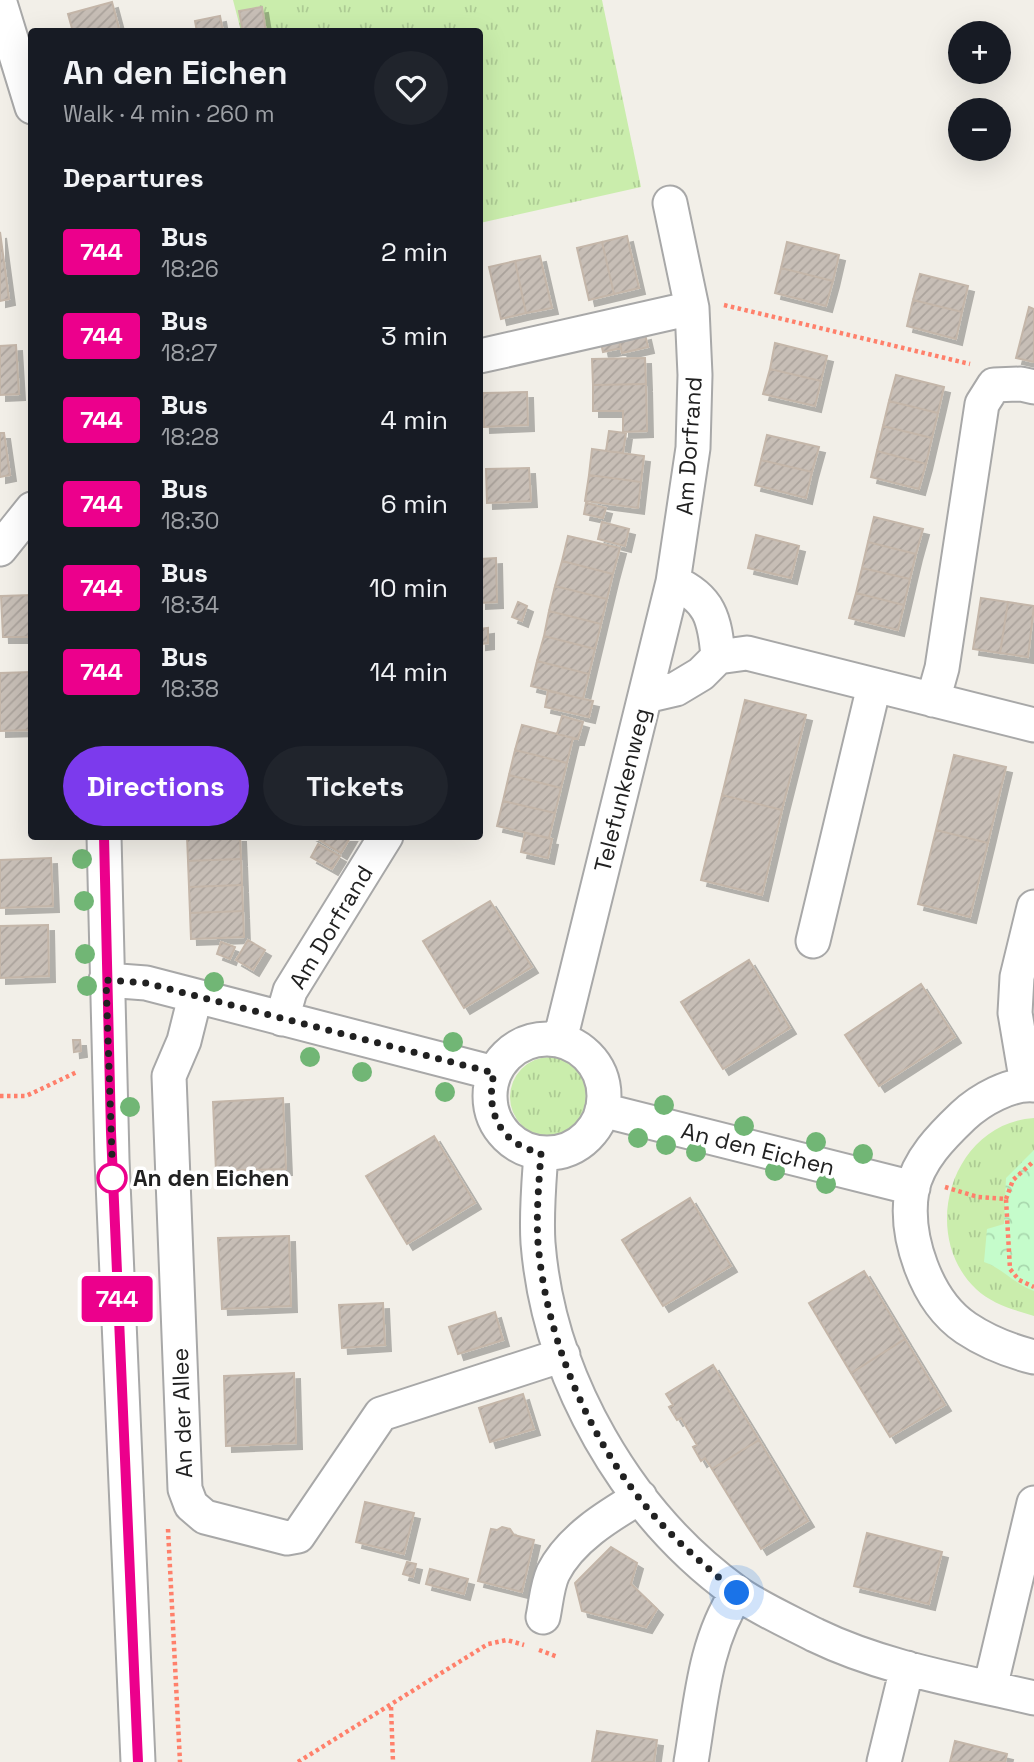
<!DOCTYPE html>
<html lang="en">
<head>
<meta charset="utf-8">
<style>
	body { margin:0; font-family:"Space Grotesk",sans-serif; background:#20242c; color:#f1f3f6; height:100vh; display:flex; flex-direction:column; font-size:26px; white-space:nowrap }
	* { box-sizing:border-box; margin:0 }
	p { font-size:23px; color:#9ea1a6 }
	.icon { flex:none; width:38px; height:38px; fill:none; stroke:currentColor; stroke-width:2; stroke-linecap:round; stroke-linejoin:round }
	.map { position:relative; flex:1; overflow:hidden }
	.details { position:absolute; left:28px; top:28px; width:455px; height:812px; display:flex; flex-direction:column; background:#171b24; border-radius:7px; box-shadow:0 7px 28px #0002 }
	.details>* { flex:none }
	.badge { padding:0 14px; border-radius:5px; font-size:24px; line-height:46px }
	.fabs { position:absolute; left:948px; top:21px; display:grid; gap:14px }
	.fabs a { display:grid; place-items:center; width:63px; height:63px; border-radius:50%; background:#171b24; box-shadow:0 7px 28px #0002; font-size:35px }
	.you { position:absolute; width:35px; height:35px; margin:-18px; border:5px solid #fff; border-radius:50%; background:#1a73e8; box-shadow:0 0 0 10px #1a73e833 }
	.map>.badge { position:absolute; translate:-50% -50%; box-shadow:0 0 0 4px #fff }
	h2 { padding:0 35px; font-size:26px; line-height:63px }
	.round { display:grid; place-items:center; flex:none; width:74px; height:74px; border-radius:37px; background:#20242c }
	.summary { display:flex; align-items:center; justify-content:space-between; height:119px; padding:0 35px }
	h1 { font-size:33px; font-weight:700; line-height:52px }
	.action { display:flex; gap:14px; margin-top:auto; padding:14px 35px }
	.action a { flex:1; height:80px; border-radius:42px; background:#7c3aed; color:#fff; font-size:28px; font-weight:700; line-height:80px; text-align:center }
	.action a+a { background:#20242c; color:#f1f3f6 }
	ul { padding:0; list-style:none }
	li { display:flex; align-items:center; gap:21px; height:84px; padding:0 35px }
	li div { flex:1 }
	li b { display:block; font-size:26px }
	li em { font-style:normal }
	li .badge { min-width:77px; font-weight:700; text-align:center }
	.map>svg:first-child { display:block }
</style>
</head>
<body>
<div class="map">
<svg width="1034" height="1762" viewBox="0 0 1034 1762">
	<defs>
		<pattern id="grass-tufts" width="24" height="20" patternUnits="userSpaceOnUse" patternTransform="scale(1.75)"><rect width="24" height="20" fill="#caedac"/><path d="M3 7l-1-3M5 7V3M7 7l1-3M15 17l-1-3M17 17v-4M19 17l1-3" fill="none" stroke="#adcb94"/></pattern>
		<pattern id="park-crowns" width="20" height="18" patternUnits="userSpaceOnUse" patternTransform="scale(1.75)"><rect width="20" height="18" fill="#c5fccb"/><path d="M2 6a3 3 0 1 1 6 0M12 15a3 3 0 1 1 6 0" fill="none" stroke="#a9d8ae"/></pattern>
		<pattern id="building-hatch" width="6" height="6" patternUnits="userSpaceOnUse" patternTransform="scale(1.75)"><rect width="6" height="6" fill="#c7beb6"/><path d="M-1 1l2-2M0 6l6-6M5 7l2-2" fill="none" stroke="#aba39c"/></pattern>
		<filter id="shadow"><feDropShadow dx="6" dy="6" stdDeviation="0" flood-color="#0004"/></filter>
	</defs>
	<rect width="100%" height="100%" fill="#f2efe8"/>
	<path fill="url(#grass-tufts)" d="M233 0H602L641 187 480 223V32L241 31Z
		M510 1097a40 40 0 1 1 80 0a40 40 0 1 1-80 0Z
		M1034 1118V1316C1014 1310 992 1304 976 1289 918 1234 952 1123 1034 1118Z"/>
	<path fill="url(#park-crowns)" d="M1034 1150V1291C1014 1284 1004 1269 984 1262L987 1229 1004 1224 1006 1178Z"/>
	<path fill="url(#building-hatch)" stroke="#c4b6a9" stroke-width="2" filter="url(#shadow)" d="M112 2 120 32H73L68 14Z
		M262 7 266 32H243L239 11Z
		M220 16 223 32H197L195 21Z
		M0 232 9 299 0 301Z
		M627 236 639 288 614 294 602 242Z
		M602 242 614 294 589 300 577 248Z
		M787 242 839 255 833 281 781 268Z
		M540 256 552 308 526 313 515 261Z
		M515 261 526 313 501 319 489 267Z
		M781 268 833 281 826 306 775 293Z
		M920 274 968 286 962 312 913 300Z
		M913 300 962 312 956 339 907 326Z
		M1029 307 1034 309V362L1016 358Z
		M645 334 648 347 622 353 619 340Z
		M619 340 621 348 603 352 601 343Z
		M775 343 827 356 821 381 770 369Z
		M16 345 19 394 0 395V346Z
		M645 358 646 384 593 385 592 359Z
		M770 369 821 381 815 406 763 394Z
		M896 375 944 387 938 413 889 401Z
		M646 384 647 431 623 432V411H593V385Z
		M527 392 528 425 484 427 483 393Z
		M889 401 938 413 932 438 883 426Z
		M883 426 932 438 926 464 877 451Z
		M609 431 626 433 623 453 606 451Z
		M0 433H4L10 475 0 477Z
		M767 435 819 447 812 472 761 460Z
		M592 449 644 456 641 482 589 475Z
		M877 451 926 464 919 489 871 477Z
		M761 460 812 472 806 498 755 485Z
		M529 468 531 501 487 503 486 469Z
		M589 475 641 482 638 508 585 501Z
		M586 503 606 508 603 518 584 514Z
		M874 517 923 529 916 554 868 542Z
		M602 522 629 529 625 546 598 539Z
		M756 535 799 546 791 578 748 568Z
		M568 536 620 548 613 574 562 561Z
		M868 542 916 554 910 579 862 568Z
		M496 558 497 602 480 603V559Z
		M562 561 613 574 607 599 555 586Z
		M862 568 910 579 904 605 856 593Z
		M555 586 607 599 601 624 549 611Z
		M856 593 904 605 898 630 849 618Z
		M32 595V637H3L1 596Z
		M981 598 1008 602 1000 653 973 649Z
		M518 602 527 606 522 621 512 617Z
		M1008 602 1034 606 1028 657 1000 653Z
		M549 611 601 624 595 649 544 636Z
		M488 628V643L480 644V629Z
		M544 636 595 649 589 674 537 661Z
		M537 661 589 674 583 699 531 686Z
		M32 672V730L0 731V673Z
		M548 691 593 701 589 717 545 707Z
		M745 700 806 715 782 810 722 795Z
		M562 716 583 722 578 739 557 734Z
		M522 725 573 738 567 763 515 750Z
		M515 750 567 763 561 788 509 775Z
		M954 755 1006 767 988 843 936 830Z
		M509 775 561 788 555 813 503 801Z
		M722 795 782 810 762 895 701 880Z
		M503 801 555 813 549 838 497 826Z
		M936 830 988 843 970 917 918 904Z
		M525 833 552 839 548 858 521 852Z
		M187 836H240L241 859 188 861Z
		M313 836H351L341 853Z
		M318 844 340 856 332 869 311 857Z
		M51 858 53 906 0 908V860Z
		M241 859 242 885 189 887 188 861Z
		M242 885 243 911 190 913 189 887Z
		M490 901 532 967 464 1008 423 941Z
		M243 911 244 937 191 939 190 913Z
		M48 925 49 976 0 978V926Z
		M248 940 265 950 253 970 236 960Z
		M221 942 235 947 230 959 217 954Z
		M749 960 790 1028 723 1069 681 1002Z
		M921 984 955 1037 879 1086 845 1035Z
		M73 1040H80L81 1051 74 1052Z
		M283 1098 286 1169 216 1171 213 1102Z
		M434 1136 475 1203 407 1244 366 1176Z
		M690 1198 731 1266 663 1306 622 1240Z
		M289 1236 291 1306 222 1309 218 1238Z
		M864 1271 905 1339 851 1373 809 1303Z
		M383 1303 385 1345 342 1348 339 1305Z
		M495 1312 503 1340 458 1354 449 1327Z
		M905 1339 945 1405 890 1437 851 1373Z
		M713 1365 759 1440 712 1469 705 1458 701 1461 693 1447 697 1445 681 1418 677 1420 669 1407 673 1405 666 1394Z
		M294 1373 296 1443 226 1446 224 1376Z
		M523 1394 534 1429 490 1442 479 1408Z
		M759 1440 808 1521 761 1549 712 1469Z
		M365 1502 414 1513 404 1554 356 1542Z
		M502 1527 510 1529 514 1535 534 1540 522 1592 478 1581 491 1529 497 1530Z
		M867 1533 942 1552 929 1604 854 1586Z
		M611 1547 637 1563 631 1584 657 1609 646 1627 582 1611 575 1583Z
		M407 1562 416 1564 413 1577 403 1574Z
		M430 1569 468 1579 464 1594 426 1584Z
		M597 1731 657 1740 654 1762H592Z
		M955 1741 1007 1754 1005 1762H950Z"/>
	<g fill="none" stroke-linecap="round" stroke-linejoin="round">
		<defs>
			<path id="minor" d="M0 3 32 107
				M480 356 692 308
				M0 549 32 509
				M673 582C710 598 715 619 718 657
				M646 696 676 689 701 674 718 657 747 653 1034 725
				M933 700 942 668 982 404 994 385 1021 384 1034 387
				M104 836 112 1159 138 1762
				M813 941 874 686
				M106 980 146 983 494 1073
				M195 997 184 1041 169 1076 185 1489 191 1505 205 1517 287 1538 298 1536 381 1414 563 1355
				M282 1019 290 991 386 836
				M490 1096a57 57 0 1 1 114 0a57 57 0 1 1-114 0Z
				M560 1040 673 582 693 448 695 375 692 308 670 203
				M1027 1084 1015 1013 1017 977 1034 907
				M1034 1085C1010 1083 980 1100 963 1116 942 1136 918 1160 912 1190 904 1236 926 1301 966 1328 987 1342 1010 1351 1034 1357
				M602 1110 913 1188
				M541 1153C539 1182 536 1213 538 1243 549 1378 627 1513 736 1592 760 1609 790 1622 815 1635 883 1668 961 1681 1034 1698
				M543 1617C546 1603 547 1586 553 1573 570 1539 608 1516 640 1497
				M990 1688 1034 1503
				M691 1762C701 1704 704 1643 737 1593
				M884 1762 907 1668"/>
		</defs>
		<use href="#minor" stroke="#a8a8a8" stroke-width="37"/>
		<path stroke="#ff806b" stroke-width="4.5" stroke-dasharray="3.5 3.5" stroke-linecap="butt" d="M724 305 970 364
			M0 1096H26L77 1072
			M945 1187 978 1197 1006 1199 1010 1269 1019 1280 1034 1287
			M1006 1199 1013 1180 1034 1161
			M168 1529 180 1762
			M539 1650 558 1657
			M391 1707 393 1762
			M298 1762 488 1644 507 1640 524 1645"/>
		<use href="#minor" stroke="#fff" stroke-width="33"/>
	</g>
	<g fill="#71b675">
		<circle cx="82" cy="859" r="10"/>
		<circle cx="84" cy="901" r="10"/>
		<circle cx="85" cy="954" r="10"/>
		<circle cx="214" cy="982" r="10"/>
		<circle cx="87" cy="986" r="10"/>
		<circle cx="453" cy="1042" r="10"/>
		<circle cx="310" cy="1057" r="10"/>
		<circle cx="362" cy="1072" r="10"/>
		<circle cx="445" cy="1092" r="10"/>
		<circle cx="664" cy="1105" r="10"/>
		<circle cx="130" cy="1107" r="10"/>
		<circle cx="744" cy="1126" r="10"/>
		<circle cx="638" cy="1138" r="10"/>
		<circle cx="816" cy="1142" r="10"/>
		<circle cx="666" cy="1145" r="10"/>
		<circle cx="696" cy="1152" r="10"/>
		<circle cx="863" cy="1154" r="10"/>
		<circle cx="775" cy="1171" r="10"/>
		<circle cx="826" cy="1184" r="10"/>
	</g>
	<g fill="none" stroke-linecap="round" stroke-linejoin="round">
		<defs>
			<path id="line" d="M104 836 111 1132 138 1762"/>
		</defs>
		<use href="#line" stroke="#fff" stroke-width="16"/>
		<use href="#line" stroke="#ec008c" stroke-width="10"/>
		<path stroke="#212121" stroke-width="7" stroke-dasharray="0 12.6" d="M112 1178 113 1185 106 980 146 983 494 1073C485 1112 500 1144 541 1153 539 1182 536 1213 538 1243 546 1340 591 1445 655 1517 680 1545 709 1569 737 1593"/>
	</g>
	<circle fill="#fff" stroke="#ec008c" stroke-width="3.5" cx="112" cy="1178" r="14"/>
	<g text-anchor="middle" stroke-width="7" stroke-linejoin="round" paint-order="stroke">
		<g font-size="23" fill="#212121" stroke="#fff">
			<text transform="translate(689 446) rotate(-86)" y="8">Am Dorfrand</text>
			<text transform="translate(622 790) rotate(-76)" y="8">Telefunkenweg</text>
			<text transform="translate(331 927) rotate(-59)" y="8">Am Dorfrand</text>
			<text transform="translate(758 1149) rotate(14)" y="8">An den Eichen</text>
			<text transform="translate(182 1413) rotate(-92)" y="8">An der Allee</text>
		</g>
		<g font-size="23" font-weight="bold" fill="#212121" stroke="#fff" text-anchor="start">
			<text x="133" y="1186">An den Eichen</text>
		</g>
	</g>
</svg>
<div class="fabs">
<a>+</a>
<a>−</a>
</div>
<div class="you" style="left:737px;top:1593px"></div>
<b class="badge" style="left:117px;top:1299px;background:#ec008c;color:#fff">744</b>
<section class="details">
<div class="summary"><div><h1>An den Eichen</h1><p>Walk · 4 min · 260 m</p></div><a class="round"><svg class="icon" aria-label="heart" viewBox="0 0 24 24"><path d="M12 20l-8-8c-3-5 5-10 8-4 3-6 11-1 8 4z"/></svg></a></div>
<h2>Departures</h2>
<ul>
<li><span class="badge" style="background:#ec008c;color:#fff">744</span><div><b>Bus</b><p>18:26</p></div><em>2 min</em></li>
<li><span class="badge" style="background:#ec008c;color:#fff">744</span><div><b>Bus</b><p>18:27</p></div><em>3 min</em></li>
<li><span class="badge" style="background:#ec008c;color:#fff">744</span><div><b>Bus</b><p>18:28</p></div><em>4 min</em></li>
<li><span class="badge" style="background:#ec008c;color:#fff">744</span><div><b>Bus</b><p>18:30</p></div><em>6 min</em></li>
<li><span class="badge" style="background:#ec008c;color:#fff">744</span><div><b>Bus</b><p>18:34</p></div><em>10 min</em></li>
<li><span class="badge" style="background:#ec008c;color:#fff">744</span><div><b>Bus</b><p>18:38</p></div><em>14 min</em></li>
</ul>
<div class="action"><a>Directions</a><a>Tickets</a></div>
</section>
</div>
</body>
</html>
